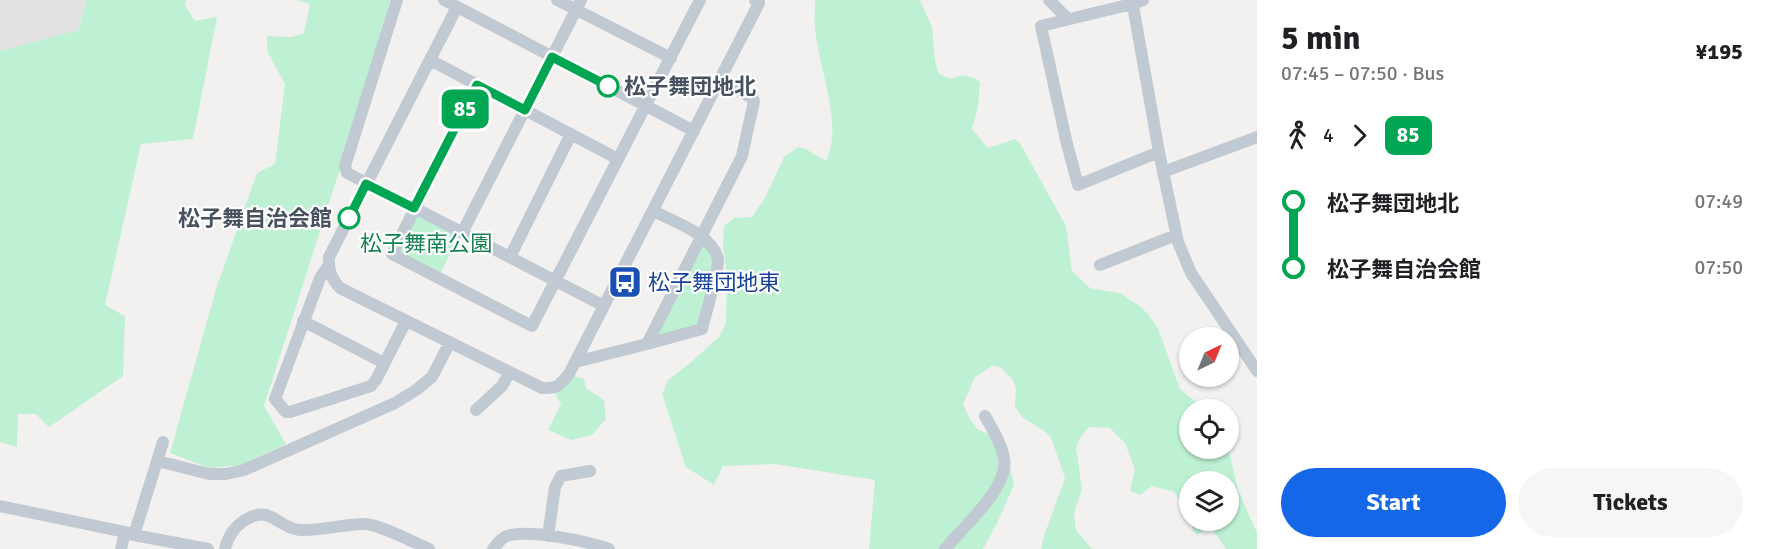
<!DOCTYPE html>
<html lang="en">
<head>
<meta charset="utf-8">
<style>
	body { margin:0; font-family:Signika,"Noto Sans JP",sans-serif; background:#f6f6f6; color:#202124; height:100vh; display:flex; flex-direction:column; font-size:22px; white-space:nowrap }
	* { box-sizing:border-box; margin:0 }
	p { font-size:20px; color:#757577 }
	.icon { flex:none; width:33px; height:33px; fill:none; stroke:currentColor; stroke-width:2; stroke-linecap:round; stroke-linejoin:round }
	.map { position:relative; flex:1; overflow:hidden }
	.drawer { display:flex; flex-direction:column; background:#fff; width:510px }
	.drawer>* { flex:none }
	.badge { padding:0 12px; border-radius:9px; font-size:21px; line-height:39px }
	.needle { width:39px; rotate:43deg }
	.buttons { position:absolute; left:1179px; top:327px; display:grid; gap:12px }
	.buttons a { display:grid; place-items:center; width:60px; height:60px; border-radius:50%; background:#fff; box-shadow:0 2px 4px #0004; font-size:30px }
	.map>.badge { position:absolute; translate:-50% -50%; box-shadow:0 0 0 3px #fff }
	.legs { display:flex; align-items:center; gap:9px; height:66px; padding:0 24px; font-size:20px }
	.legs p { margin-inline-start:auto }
	.head { display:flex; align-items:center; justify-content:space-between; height:102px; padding:0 24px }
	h1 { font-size:33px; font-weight:800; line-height:45px }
	.primary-button { display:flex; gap:12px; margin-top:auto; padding:12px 24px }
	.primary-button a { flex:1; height:69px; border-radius:36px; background:#1567e8; color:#fff; font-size:24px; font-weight:800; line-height:69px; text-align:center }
	.primary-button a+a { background:#f6f6f6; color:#202124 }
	ul { padding:0 24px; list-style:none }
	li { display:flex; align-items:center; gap:21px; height:66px; font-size:22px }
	li i { display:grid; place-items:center; width:9px; height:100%; margin:0 8px; background:currentColor }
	li i::after { content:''; width:15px; height:15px; margin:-8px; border:4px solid; border-radius:50%; background:#fff }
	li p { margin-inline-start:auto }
	li:first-child i { background:linear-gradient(#0000 50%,currentColor 0) }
	li:last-child i { background:linear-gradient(currentColor 50%,#0000 0) }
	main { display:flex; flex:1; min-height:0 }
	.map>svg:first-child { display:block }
</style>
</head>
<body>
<main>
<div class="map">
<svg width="1257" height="549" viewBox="0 0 1257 549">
	<rect width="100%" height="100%" fill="#f3f0f0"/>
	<path fill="#e4e1e2" d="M0 0H82L87 1 78 30 0 52Z"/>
	<path fill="#bef1d4" d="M83 0H186L185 5 195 21 217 17 193 139 141 144 105 305 125 316 123 376 49 427 36 414H18L17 447 0 442V51L78 30 87 1Z
		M297 0H390L388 9 339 172 264 406 286 444 241 465 209 468 170 453 216 289 257 173 275 164 285 84 267 51V36L292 37 304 33 310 4Z
		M815 0H920L932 27 935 61 939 74 951 79C962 73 970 75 980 82L978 106 972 129 988 148 1015 139 1020 143 1066 226 1072 271 1090 288 1120 293 1141 307 1148 314 1158 329 1180 389 1195 401 1200 409 1190 410V448L1226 449 1230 455 1238 490 1257 533V549H1226L1210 526 1198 535 1193 531 1191 521 1228 520V482H1190L1189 516 1174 492 1152 486 1140 495 1130 491 1135 470 1125 443 1110 428 1089 427 1081 436 1076 448 1082 489 1074 513 1076 530 1092 549H1041L1044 536 1065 478 1051 438 1046 432 1022 417 1015 406 1016 389 1013 380 1001 368 993 365 975 377 963 404 970 419 977 429 991 435 1005 447 1014 485 998 521 983 549H869L875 480 775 464 723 466 714 485 686 467 662 394 668 380 689 364 720 336 726 322 727 277 723 247 724 226 734 218 752 217 765 198 784 157 798 147 806 149 826 161C844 126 818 66 815 28 814 19 815 9 815 0Z
		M414 208 461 232 438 278 392 254Z
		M701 236 718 262 702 329 647 344Z
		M569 374 584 379 586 388 604 400 606 419 592 435 571 440 548 430 561 404 552 388Z"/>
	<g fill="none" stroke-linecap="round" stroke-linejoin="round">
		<path stroke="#c1cad2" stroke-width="12" d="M397 0 345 166 347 173 604 306
			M444 0 694 131
			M557 0 671 58
			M1049 0 1068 19
			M1132 0 1159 152 1178 242 1191 273 1257 371
			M1143 0 1132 4 1041 26 1066 140 1078 185 1159 152
			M457 7 329 257C328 270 331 278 340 288L542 388C557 389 560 385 569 374L759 3 755 0
			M430 60 618 159
			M477 85 392 254 532 326 700 0
			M1163 172 1257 137
			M462 233 581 0
			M510 257 571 134
			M329 265 320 278 275 399 286 412H290L371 386 376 380 406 321
			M1100 265 1176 235
			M303 321 384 363
			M647 344 702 329C705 316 719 270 718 260 714 235 673 221 653 211
			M575 362 647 344 742 156 754 101 752 98 720 80
			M476 410 502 386 510 372
			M158 461 209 474H226L244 470 395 403 416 390 432 377 450 342
			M0 506 125 532
			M134 535 208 549
			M548 536 555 487 561 476 590 471
			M121 549 125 532 134 535 163 442
			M225 549C228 536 234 527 245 520 271 504 277 528 300 530 321 531 343 524 365 524 378 524 415 543 429 549
			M493 549C497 544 501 538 507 536 530 529 586 541 609 549
			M945 549C962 528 1010 487 1004 458 1001 443 993 430 985 416"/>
	</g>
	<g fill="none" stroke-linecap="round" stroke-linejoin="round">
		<defs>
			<path id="line-1" d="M349 218 366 184 414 208 477 85 525 110 552 57 608 86"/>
		</defs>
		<use href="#line-1" stroke="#fff" stroke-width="14"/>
		<use href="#line-1" stroke="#00a651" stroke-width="9"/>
	</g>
	<defs>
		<symbol id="bus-square" viewBox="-11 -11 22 22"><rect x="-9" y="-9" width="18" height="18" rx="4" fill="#1a4fb4" stroke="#fff"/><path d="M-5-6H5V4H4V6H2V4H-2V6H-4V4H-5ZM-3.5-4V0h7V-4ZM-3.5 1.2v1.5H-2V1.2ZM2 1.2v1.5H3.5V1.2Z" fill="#fff"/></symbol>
	</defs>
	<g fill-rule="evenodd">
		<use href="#bus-square" x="606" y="263" width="38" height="38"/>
	</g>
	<g fill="#fff" stroke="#00a651" stroke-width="3">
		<circle cx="608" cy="86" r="10"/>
		<circle cx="349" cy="218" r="10"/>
	</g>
	<g text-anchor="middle" stroke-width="4.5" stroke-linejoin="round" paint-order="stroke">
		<g font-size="22" font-weight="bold" fill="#47525e" stroke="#fff" text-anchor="start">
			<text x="624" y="94">松子舞団地北</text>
			<text x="332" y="226" text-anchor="end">松子舞自治会館</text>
		</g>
		<g font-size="22" fill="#158351" stroke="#fff">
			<text x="426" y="251">松子舞南公園</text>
		</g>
		<g font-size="22" fill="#164399" stroke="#fff" text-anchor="start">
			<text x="648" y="290">松子舞団地東</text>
		</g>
	</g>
</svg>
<div class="buttons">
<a><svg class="needle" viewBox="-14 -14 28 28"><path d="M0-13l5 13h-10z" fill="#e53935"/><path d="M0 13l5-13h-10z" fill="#757577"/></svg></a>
<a><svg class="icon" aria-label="locate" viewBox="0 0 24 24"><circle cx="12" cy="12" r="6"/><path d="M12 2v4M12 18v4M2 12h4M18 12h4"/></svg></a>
<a><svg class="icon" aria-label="layers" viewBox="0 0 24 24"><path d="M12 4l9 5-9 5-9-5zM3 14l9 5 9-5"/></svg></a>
</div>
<b class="badge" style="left:465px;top:109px;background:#00a651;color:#fff">85</b>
</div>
<section class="drawer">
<div class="head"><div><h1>5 min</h1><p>07:45 – 07:50 · Bus</p></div><b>¥195</b></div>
<div class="legs"><svg class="icon" aria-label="walk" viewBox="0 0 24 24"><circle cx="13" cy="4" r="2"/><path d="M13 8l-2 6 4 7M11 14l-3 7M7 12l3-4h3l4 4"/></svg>4<svg class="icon" aria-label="forward" viewBox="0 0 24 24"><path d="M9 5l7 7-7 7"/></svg><b class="badge" style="background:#00a651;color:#fff">85</b></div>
<ul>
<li><i style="color:#00a651"></i><b>松子舞団地北</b><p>07:49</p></li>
<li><i style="color:#00a651"></i><b>松子舞自治会館</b><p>07:50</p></li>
</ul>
<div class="primary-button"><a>Start</a><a>Tickets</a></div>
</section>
</main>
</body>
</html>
